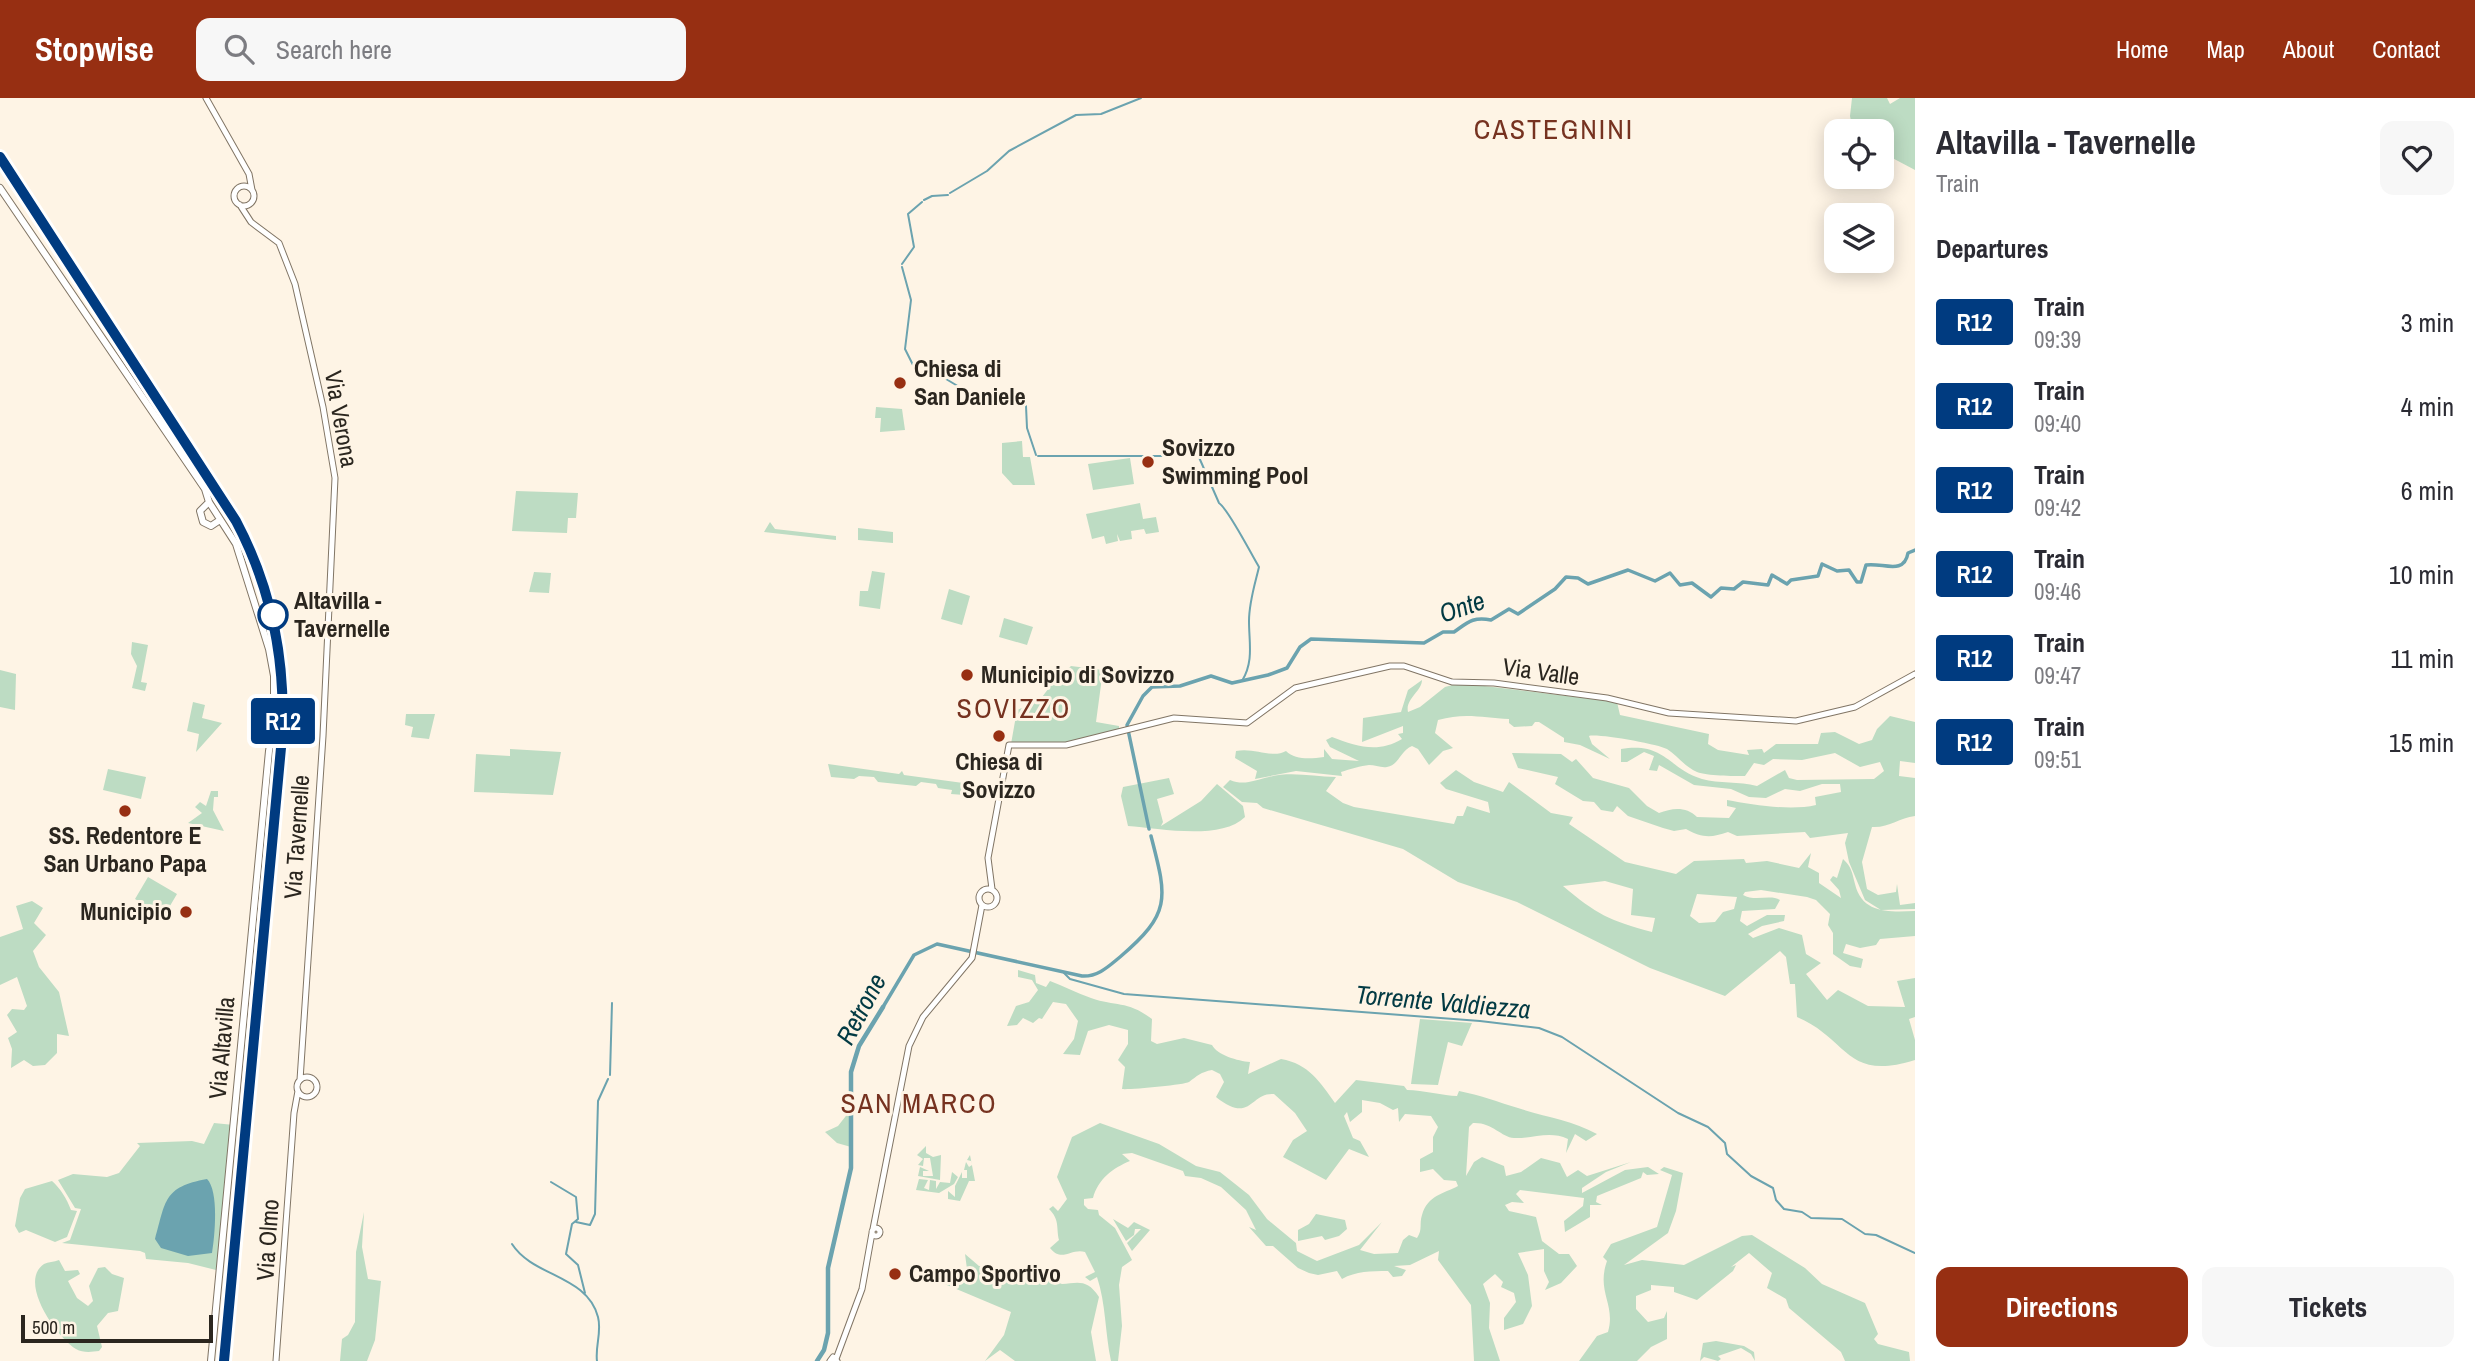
<!DOCTYPE html>
<html lang="en">
<head>
<meta charset="utf-8">
<style>
	body { margin:0; font-family:"Archivo Narrow",sans-serif; background:#f7f7f7; color:#2b2b33; height:100vh; display:flex; flex-direction:column; font-size:26px; white-space:nowrap }
	* { box-sizing:border-box; margin:0 }
	p { font-size:23px; color:#7c7c81 }
	.icon { flex:none; width:38px; height:38px; fill:none; stroke:currentColor; stroke-width:2; stroke-linecap:round; stroke-linejoin:round }
	.map { position:relative; flex:1; overflow:hidden }
	.sheet { display:flex; flex-direction:column; background:#fff; width:560px }
	.sheet>* { flex:none }
	.badge { padding:0 14px; border-radius:5px; font-size:24px; line-height:46px }
	.fabs { position:absolute; left:1824px; top:21px; display:grid; gap:14px }
	.fabs a { display:grid; place-items:center; width:70px; height:70px; border-radius:14px; background:#fff; box-shadow:0 4px 18px #0003; font-size:35px }
	.scale { position:absolute; left:21px; bottom:18px; width:192px; box-sizing:border-box; padding-left:7px; border:4px solid #2b261f; border-top:0; font-size:19px; line-height:24px; white-space:nowrap; color:#2b261f; -webkit-text-stroke:5px #fef4e5; paint-order:stroke }
	.map>.badge { position:absolute; translate:-50% -50%; box-shadow:0 0 0 4px #fff }
	h2 { padding:0 21px; font-size:26px; line-height:63px }
	.round { display:grid; place-items:center; flex:none; width:74px; height:74px; border-radius:14px; background:#f7f7f7 }
	.overview { display:flex; align-items:center; justify-content:space-between; height:119px; padding:0 21px }
	h1 { font-size:33px; font-weight:700; line-height:52px }
	.button { display:flex; gap:14px; margin-top:auto; padding:14px 21px }
	.button a { flex:1; height:80px; border-radius:14px; background:#972f12; color:#fff; font-size:28px; font-weight:700; line-height:80px; text-align:center }
	.button a+a { background:#f7f7f7; color:#2b2b33 }
	ul { padding:0; list-style:none }
	li { display:flex; align-items:center; gap:21px; height:84px; padding:0 21px }
	li div { flex:1 }
	li b { display:block; font-size:26px }
	li em { font-style:normal }
	li .badge { min-width:77px; font-weight:700; text-align:center }
	header { display:flex; align-items:center; gap:42px; box-sizing:border-box; height:98px; padding:0 35px; background:#972f12; color:#fff }
	header strong { font-size:33px }
	nav { display:flex; gap:38px; margin-inline-start:auto; font-size:24px }
	.search { width:490px; height:63px; background:#f7f7f7; display:flex; align-items:center; gap:18px; box-sizing:border-box; padding:0 24px; border-radius:14px; color:#7c7c81; font-size:26px }
	main { display:flex; flex:1; min-height:0 }
	.map>svg:first-child { display:block }
</style>
</head>
<body>
<header>
<strong>Stopwise</strong>
<div class="search"><svg class="icon" aria-label="search" viewBox="0 0 24 24"><circle cx="10" cy="10" r="6"/><path d="M15 15l6 6"/></svg>Search here</div>
<nav><a>Home</a><a>Map</a><a>About</a><a>Contact</a></nav>
</header>
<main>
<div class="map">
<svg width="1915" height="1263" viewBox="0 0 1915 1263">
	<rect width="100%" height="100%" fill="#fef4e5"/>
	<path fill="#bddcc3" fill-rule="evenodd" d="M1852 0H1887L1890 6 1900 0H1915V72L1881 54V33H1853L1850 18Z
		M876 309 902 311 905 332 880 334 881 320H875Z
		M1022 343 1023 359H1030L1035 387H1013L1002 375V345Z
		M1130 360 1134 386 1093 392 1088 366Z
		M516 393 578 395 576 420H568L567 435 512 433Z
		M1140 405 1143 421 1156 419 1159 434 1146 436 1144 431 1131 433 1132 441 1120 443 1117 436 1118 443 1106 446 1104 438 1092 441 1086 416Z
		M770 424 775 431 836 438V442L764 434Z
		M858 430 893 434V445L858 442Z
		M872 473 885 475 880 511 859 508 860 493H868Z
		M534 474 551 475 549 495 529 494Z
		M949 491 970 498 962 527 941 521Z
		M1004 520 1033 529 1027 547 999 539Z
		M132 544 148 547 141 584 147 585 145 593 132 590 137 568 131 556Z
		M1071 568 1103 572 1096 624 1119 628V633L1064 645 1011 646 1017 612 1039 603 1055 582Z
		M0 572 16 576 15 612 0 609Z
		M1422 582C1422 593 1405 601 1408 614L1420 609 1445 589 1460 585 1617 604 1620 617 1709 636 1708 646 1718 652 1749 657 1747 652 1762 651 1764 655 1776 646H1818L1821 635 1835 634 1859 646 1872 642 1877 631 1890 618 1915 624V665L1900 663 1899 678 1915 680V718C1899 720 1889 730 1872 729L1862 764 1867 791 1878 797 1896 794 1897 786 1900 807 1915 805V811L1881 812 1865 802 1849 764 1845 745 1848 735 1810 740 1805 734 1737 738 1728 734C1711 740 1702 740 1686 731L1674 733 1663 730 1628 718 1617 708 1613 714 1601 712 1594 704 1583 703 1555 686 1558 679 1518 670 1512 655 1561 656 1572 664 1576 661 1593 680 1629 690 1647 708 1659 715C1672 710 1686 708 1697 719L1729 720 1736 710 1727 708V702C1753 707 1791 713 1816 707L1815 699 1841 694 1840 686H1822L1800 693 1785 691 1766 700 1749 699 1731 691 1694 687 1659 667 1657 673 1649 672 1654 658 1644 654 1627 664H1621V651C1666 644 1668 671 1702 681 1719 686 1739 683 1757 688L1785 672 1789 680 1797 682 1874 681 1884 673 1880 664 1860 669 1835 655 1802 662 1773 661 1764 667 1754 665 1745 678C1733 678 1707 678 1697 674 1685 669 1678 658 1667 651 1658 646 1596 635 1589 638L1592 646 1610 661 1580 647 1564 644V640L1539 624H1535L1532 628 1514 629 1509 625V621C1484 620 1465 614 1438 622L1435 635 1453 650 1443 653 1429 667 1418 651 1412 648C1401 652 1399 667 1387 669 1381 670 1375 667 1369 667 1361 668 1350 671 1341 674L1342 678 1296 673 1255 681 1257 673 1235 660 1236 653C1254 649 1272 661 1286 653 1295 662 1310 661 1324 659V651L1332 661 1359 663 1330 649 1326 642 1332 639C1357 649 1379 655 1402 641L1398 636 1403 635V628L1362 644 1363 620 1401 614 1408 592Z
		M193 604 205 607 202 620 222 625 196 654 199 636 187 633Z
		M406 616H435L429 641 411 639 413 629 405 627Z
		M510 651 561 654 553 697 474 694 476 656 510 658Z
		M828 666 899 676 902 673 904 677 978 687 977 698 951 696 952 692 938 690 936 686 921 684 916 688 878 684 874 679 859 678 854 681 831 679Z
		M108 671 146 679 141 701 103 692Z
		M1456 672 1474 684 1503 694 1509 684 1551 715 1573 719 1569 726 1625 764 1676 776 1694 763 1744 761 1746 765 1767 763 1799 770 1811 755 1808 769 1819 775V785L1841 800 1839 792 1830 782 1833 778 1837 780 1843 761C1852 769 1852 775 1855 786 1862 816 1890 814 1915 813V838L1880 841 1876 847 1860 850 1846 846 1843 855 1863 861 1861 870 1850 868 1833 856V835L1828 827 1830 816 1816 802 1807 799 1761 792 1745 794 1743 797C1755 804 1770 796 1780 802L1775 811 1742 813 1740 823 1747 828 1767 817H1785L1784 823 1762 828 1748 836 1753 840 1779 830 1802 837 1806 856 1821 865 1806 876 1827 902 1838 892 1868 908 1905 909 1897 883 1915 880V919L1909 921 1915 942V962C1845 984 1849 941 1797 919L1795 886H1790L1786 859 1780 853 1725 898 1650 870 1517 804 1458 784 1403 751 1263 710 1257 705 1242 704 1223 689 1230 682C1244 688 1255 682 1269 679 1292 673 1313 679 1336 679L1326 693 1343 705 1354 709 1454 726 1457 718H1463L1467 708 1490 715 1488 704 1446 691 1440 685ZM1605 783 1633 791 1631 817 1655 820 1652 834C1610 823 1596 816 1563 788ZM1697 796 1737 799 1734 811 1723 814 1715 824 1699 825 1690 818Z
		M1169 680 1174 696 1157 701 1163 724 1161 728 1201 703 1217 686 1243 708 1245 719C1221 743 1158 730 1128 728L1121 698 1123 689Z
		M211 693H218V699H214L213 712 224 733 188 725 202 715 195 709 200 704 206 708Z
		M148 779 177 796 164 818 135 801Z
		M32 803 43 810 34 825 46 837 33 853 39 869 59 894 69 938 57 936V955L45 967 33 968 24 962 11 970 12 951 8 940 17 934 7 917 12 911 24 912 27 908 17 879 0 887V839L23 831 16 808Z
		M1018 872 1035 877 1036 885 1046 889 1050 883C1063 888 1077 895 1091 900 1116 909 1127 902 1152 921L1151 943 1157 946 1184 940 1212 947C1217 957 1238 963 1250 964L1248 976 1281 961C1309 966 1320 984 1335 1005L1356 982 1404 988 1407 992C1423 992 1444 998 1457 998L1459 993C1480 997 1498 1004 1518 1010 1545 1019 1572 1022 1597 1036L1586 1043 1575 1036 1566 1055 1568 1041C1549 1032 1533 1041 1514 1040 1501 1039 1492 1024 1473 1025L1469 1029 1466 1078 1474 1064 1482 1059 1504 1068 1506 1078 1521 1074 1541 1060 1560 1065 1567 1079 1578 1072 1587 1078 1631 1064 1606 1074 1582 1090V1095L1625 1072 1648 1069 1659 1076 1647 1077 1643 1074 1641 1080 1597 1098 1596 1104 1602 1107H1590V1119L1565 1134 1564 1123 1583 1108 1584 1100 1520 1092 1516 1096 1524 1105 1512 1104 1505 1107 1509 1113 1536 1119 1542 1143 1559 1156H1569L1577 1168 1561 1185 1545 1192 1549 1184 1544 1173V1151L1518 1155 1528 1177 1532 1208 1523 1226 1504 1232V1220L1516 1204 1514 1195 1501 1189 1503 1184 1495 1176 1483 1186 1490 1205 1489 1230 1500 1263H1474L1471 1207 1438 1162 1439 1153 1410 1167 1394 1168 1406 1172 1402 1178 1393 1179 1388 1173C1371 1173 1356 1173 1342 1181L1337 1173 1318 1177 1309 1175 1298 1170 1273 1148H1266L1249 1129 1256 1132 1246 1112 1221 1089 1201 1080 1185 1078 1183 1073 1132 1055 1122 1056 1130 1063C1113 1070 1098 1081 1093 1100L1084 1101V1107L1088 1111 1098 1112 1099 1117 1115 1130 1132 1162 1122 1169 1119 1187 1122 1228 1118 1263H1111C1105 1235 1106 1206 1097 1179L1090 1183 1085 1179 1095 1174 1085 1154C1071 1150 1062 1165 1050 1150L1059 1142C1056 1129 1060 1122 1049 1111L1053 1108 1058 1113 1067 1101 1057 1079 1072 1039 1100 1025 1159 1046 1196 1068 1220 1074 1249 1097 1267 1121 1296 1145 1297 1153 1317 1163 1359 1147 1382 1124 1360 1152 1374 1156 1398 1155 1403 1142 1409 1137 1417 1140C1423 1131 1419 1126 1422 1117 1428 1097 1443 1096 1458 1088L1456 1083 1444 1082 1433 1071 1420 1074V1061L1433 1054V1039L1438 1029 1431 1018 1405 1016 1399 1024 1398 1010 1393 1012 1380 1005 1362 1002V1014L1350 1024 1347 1014 1344 1018 1353 1040 1360 1043 1369 1059 1349 1051 1326 1082 1283 1059 1293 1042 1307 1033 1295 1015 1274 996C1250 994 1251 1027 1216 999L1224 984 1220 976 1212 972C1201 974 1197 978 1189 984 1184 987 1128 992 1122 991L1125 969 1118 962 1128 946V932L1109 927 1088 933 1080 957 1063 956 1074 941 1078 923 1066 906 1053 904 1042 921 1039 920 1033 925 1023 920 1017 927 1007 928 1016 908 1029 904 1038 892 1032 882 1018 879Z
		M1420 921 1472 925 1462 948 1448 944 1438 987 1411 986Z
		M849 1014 851 1049 837 1045 825 1034 838 1028Z
		M214 1025 234 1027 220 1173 188 1165 146 1161 145 1155 140 1153 62 1145 70 1142 81 1111 75 1110 58 1082 73 1076 107 1079 119 1075 140 1048 137 1045 192 1043 204 1046Z
		M926 1048V1055L933 1059 941 1057 940 1082 918 1078 920 1069 929 1073H923V1078H933L930 1060H924L923 1068 918 1067 923 1061 917 1057Z
		M970 1057 975 1083H969L960 1103 948 1101V1093L955 1099V1088L962 1074V1080H967V1072H964L966 1064 969 1069 972 1067 971 1063 967 1062Z
		M1664 1069 1683 1075 1676 1113 1668 1135 1624 1167 1642 1162 1684 1167 1742 1138 1752 1137 1805 1170 1822 1186 1865 1205 1878 1236 1874 1241 1878 1246 1909 1254 1910 1263H1845L1841 1254 1789 1210 1786 1201 1767 1190 1772 1175 1749 1155 1731 1169 1736 1167 1733 1173 1697 1202 1674 1194V1189L1651 1187V1192L1636 1198V1211L1648 1224 1664 1220 1667 1213V1241L1651 1249 1637 1263H1579L1597 1238 1608 1234C1616 1206 1596 1194 1607 1163L1603 1159 1611 1146 1657 1129 1672 1077 1660 1072Z
		M952 1074 958 1079 954 1086 939 1095 916 1092 919 1081 928 1082 924 1090 929 1092 930 1082 936 1083V1091L940 1084 950 1085Z
		M52 1083C60 1090 67 1101 71 1112L77 1113 67 1139 55 1144 26 1132 19 1135 15 1128 20 1100 25 1091Z
		M364 1114 362 1149 368 1181 381 1183 375 1242 367 1263H340L342 1241 348 1237 355 1224 356 1154Z
		M1316 1116 1345 1122 1347 1131 1339 1138 1325 1142 1322 1138 1298 1143V1132L1309 1126Z
		M1113 1121 1128 1130 1134 1124 1150 1132 1132 1153 1127 1145 1141 1131H1135L1134 1137 1126 1143Z
		M965 1156 979 1168 999 1170 1020 1182 1048 1181 1062 1186C1077 1185 1087 1180 1099 1199L1091 1234 1096 1263H1015L1000 1252 985 1263 1004 1237 1011 1214 935 1182 953 1170 967 1171Z
		M59 1162 65 1173 78 1172 80 1176 68 1183 77 1200 88 1208 93 1203 89 1188 98 1170 105 1169 112 1176 124 1180 118 1213 108 1215 97 1228 102 1249 99 1253C91 1254 83 1255 76 1251 58 1241 17 1184 44 1166 48 1164 54 1164 59 1162Z
		M1716 1243 1744 1248 1754 1254 1755 1263 1751 1256 1741 1250 1718 1258 1721 1261 1718 1263 1704 1259 1700 1263 1703 1245Z"/>
	<path fill="#6ba3af" d="M207 1081C219 1093 215 1138 212 1155L188 1158 161 1150 155 1141C166 1103 163 1089 207 1081Z"/>
	<g fill="none" stroke-linecap="round" stroke-linejoin="round">
		<path stroke="#6ba3af" stroke-width="2" d="M950 95 987 73 1009 53 1076 17 1101 16 1141 0
			M924 102 932 98 948 97
			M902 166 914 149 908 116 922 104
			M902 169 911 202 905 251 918 277 941 278 971 296 986 297 994 303 1010 300 1024 306
			M1026 308 1027 330 1036 357
			M1198 357 1219 405C1229 412 1251 456 1259 469 1255 486 1249 504 1249 523 1249 545 1254 563 1242 583
			M1038 358H1163L1191 350 1197 353
			M1064 875 1070 881 1124 896 1480 923 1539 930 1562 939 1678 1015 1708 1029 1725 1045 1727 1056 1751 1078 1773 1090 1776 1102 1784 1111 1802 1114 1811 1120 1842 1121 1865 1136 1876 1137 1915 1155
			M610 977 612 905
			M551 1084 576 1099 578 1121 572 1126 566 1156 578 1167 585 1195
			M576 1124 590 1127 595 1116 598 1003 608 981
			M512 1146C533 1179 587 1177 598 1219 602 1234 595 1248 597 1263"/>
		<path stroke="#6ba3af" stroke-width="3.5" d="M1149 731 1127 627 1143 598 1152 589 1180 588 1211 578 1232 585 1268 577 1287 570 1300 549 1311 541 1424 545 1443 534H1454C1467 525 1473 518 1491 522L1509 511 1518 516 1555 491 1566 479 1578 480 1588 486 1628 472 1655 483 1670 475 1680 487 1692 485 1711 499 1721 490 1734 491 1743 484 1768 487 1772 477 1787 486 1791 482 1818 478 1822 466 1837 473 1849 472 1857 484H1861L1866 467C1882 464 1904 478 1908 455L1915 452
			M883 909 914 857 937 846 1082 878C1098 879 1109 868 1120 859 1172 815 1167 800 1151 738"/>
		<path stroke="#6ba3af" stroke-width="4.5" d="M817 1263 824 1252 828 1235V1170L851 1070V974L859 948 883 909"/>
		<defs>
			<path id="secondary" d="M206 0 249 76 252 92
				M234 98a10 10 0 1 1 20 0a10 10 0 1 1-20 0Z
				M240 107 251 124 279 145 295 186 323 309 335 380 323 638 300 982
				M979 800a9 9 0 1 1 18 0a9 9 0 1 1-18 0Z
				M992 791 988 760 1009 647H1066L1174 620 1247 625 1295 590 1390 568H1404L1452 584 1494 585 1607 600 1669 615 1796 623 1855 609 1915 576
				M297 989a10 10 0 1 1 20 0a10 10 0 1 1-20 0Z
				M872 1134a4 4 0 1 1 8 0a4 4 0 1 1-8 0Z
				M873 1131 909 948 923 919 972 860 982 807
				M836 1261 862 1191 872 1135
				M276 1263 294 1015 298 993
				M830 1263 833 1259 837 1263"/>
			<path id="primary" d="M0 90 205 391 209 404 236 446 269 551 274 578V619
				M209 404 200 413 203 424 211 428 220 422
				M260 622a7 7 0 1 1 14 0a7 7 0 1 1-14 0Z
				M211 1263 269 653 274 624"/>
		</defs>
		<use href="#secondary" stroke="#817565" stroke-width="7"/>
		<use href="#primary" stroke="#817565" stroke-width="8"/>
		<use href="#secondary" stroke="#fff" stroke-width="5"/>
		<use href="#primary" stroke="#fff" stroke-width="6"/>
		<path stroke="#877f75" stroke-width="2" stroke-dasharray="9 9" stroke-linecap="butt" d="M0 59 236 423C272 491 287 563 282 639L224 1263"/>
	</g>
	<g fill="none" stroke-linecap="round" stroke-linejoin="round">
		<defs>
			<path id="line" d="M0 59 236 423C272 491 286 562 282 639L224 1263"/>
		</defs>
		<use href="#line" stroke="#fff" stroke-width="16"/>
		<use href="#line" stroke="#003b80" stroke-width="10"/>
	</g>
	<g fill="#972f12" stroke="#fef4e5" stroke-width="2.5">
		<circle cx="900" cy="285" r="7"/>
		<circle cx="1148" cy="364" r="7"/>
		<circle cx="967" cy="577" r="7"/>
		<circle cx="999" cy="638" r="7"/>
		<circle cx="125" cy="713" r="7"/>
		<circle cx="186" cy="814" r="7"/>
		<circle cx="895" cy="1176" r="7"/>
	</g>
	<circle fill="#fff" stroke="#003b80" stroke-width="3.5" cx="273" cy="517" r="14"/>
	<g text-anchor="middle" stroke-width="6" stroke-linejoin="round" paint-order="stroke">
		<g font-size="24" font-weight="bold" fill="#2b261f" stroke="#fef4e5" text-anchor="start">
			<text x="914" y="279">Chiesa di<tspan x="914" dy="28">San Daniele</tspan></text>
			<text x="1162" y="358">Sovizzo<tspan x="1162" dy="28">Swimming Pool</tspan></text>
			<text x="981" y="585">Municipio di Sovizzo</text>
			<text x="999" y="672" text-anchor="middle">Chiesa di<tspan x="999" dy="28">Sovizzo</tspan></text>
			<text x="125" y="746" text-anchor="middle">SS. Redentore E<tspan x="125" dy="28">San Urbano Papa</tspan></text>
			<text x="172" y="822" text-anchor="end">Municipio</text>
			<text x="909" y="1184">Campo Sportivo</text>
		</g>
		<g font-size="24" fill="#2b261f" stroke="#fef4e5">
			<text transform="translate(341 321) rotate(80)" y="8">Via Verona</text>
			<text transform="translate(1541 574) rotate(8)" y="8">Via Valle</text>
			<text transform="translate(297 739) rotate(-86)" y="8">Via Tavernelle</text>
			<text transform="translate(222 950) rotate(-85)" y="8">Via Altavilla</text>
			<text transform="translate(268 1142) rotate(-86)" y="8">Via Olmo</text>
		</g>
		<g font-size="24" font-weight="bold" fill="#2b261f" stroke="#fef4e5" text-anchor="start">
			<text x="294" y="511">Altavilla -<tspan x="294" dy="28">Tavernelle</tspan></text>
		</g>
		<g font-size="26" font-style="italic" fill="#023a43" stroke="#fef4e5">
			<text transform="translate(1462 509) rotate(-19)" y="9">Onte</text>
			<text transform="translate(1443 904) rotate(5)" y="9">Torrente Valdiezza</text>
			<text transform="translate(861 911) rotate(-62)" y="9">Retrone</text>
		</g>
		<g font-size="28" letter-spacing="2" fill="#763220" stroke="#fef4e5">
			<text x="1554" y="41">CASTEGNINI</text>
			<text x="1014" y="620">SOVIZZO</text>
			<text x="919" y="1015">SAN MARCO</text>
		</g>
	</g>
</svg>
<div class="fabs">
<a><svg class="icon" aria-label="locate" viewBox="0 0 24 24"><circle cx="12" cy="12" r="6"/><path d="M12 2v4M12 18v4M2 12h4M18 12h4"/></svg></a>
<a><svg class="icon" aria-label="layers" viewBox="0 0 24 24"><path d="M12 4l9 5-9 5-9-5zM3 14l9 5 9-5"/></svg></a>
</div>
<div class="scale">500 m</div>
<b class="badge" style="left:283px;top:623px;background:#003b80;color:#fff">R12</b>
</div>
<section class="sheet">
<div class="overview"><div><h1>Altavilla - Tavernelle</h1><p>Train</p></div><a class="round"><svg class="icon" aria-label="heart" viewBox="0 0 24 24"><path d="M12 20l-8-8c-3-5 5-10 8-4 3-6 11-1 8 4z"/></svg></a></div>
<h2>Departures</h2>
<ul>
<li><span class="badge" style="background:#003b80;color:#fff">R12</span><div><b>Train</b><p>09:39</p></div><em>3 min</em></li>
<li><span class="badge" style="background:#003b80;color:#fff">R12</span><div><b>Train</b><p>09:40</p></div><em>4 min</em></li>
<li><span class="badge" style="background:#003b80;color:#fff">R12</span><div><b>Train</b><p>09:42</p></div><em>6 min</em></li>
<li><span class="badge" style="background:#003b80;color:#fff">R12</span><div><b>Train</b><p>09:46</p></div><em>10 min</em></li>
<li><span class="badge" style="background:#003b80;color:#fff">R12</span><div><b>Train</b><p>09:47</p></div><em>11 min</em></li>
<li><span class="badge" style="background:#003b80;color:#fff">R12</span><div><b>Train</b><p>09:51</p></div><em>15 min</em></li>
</ul>
<div class="button"><a>Directions</a><a>Tickets</a></div>
</section>
</main>
</body>
</html>
